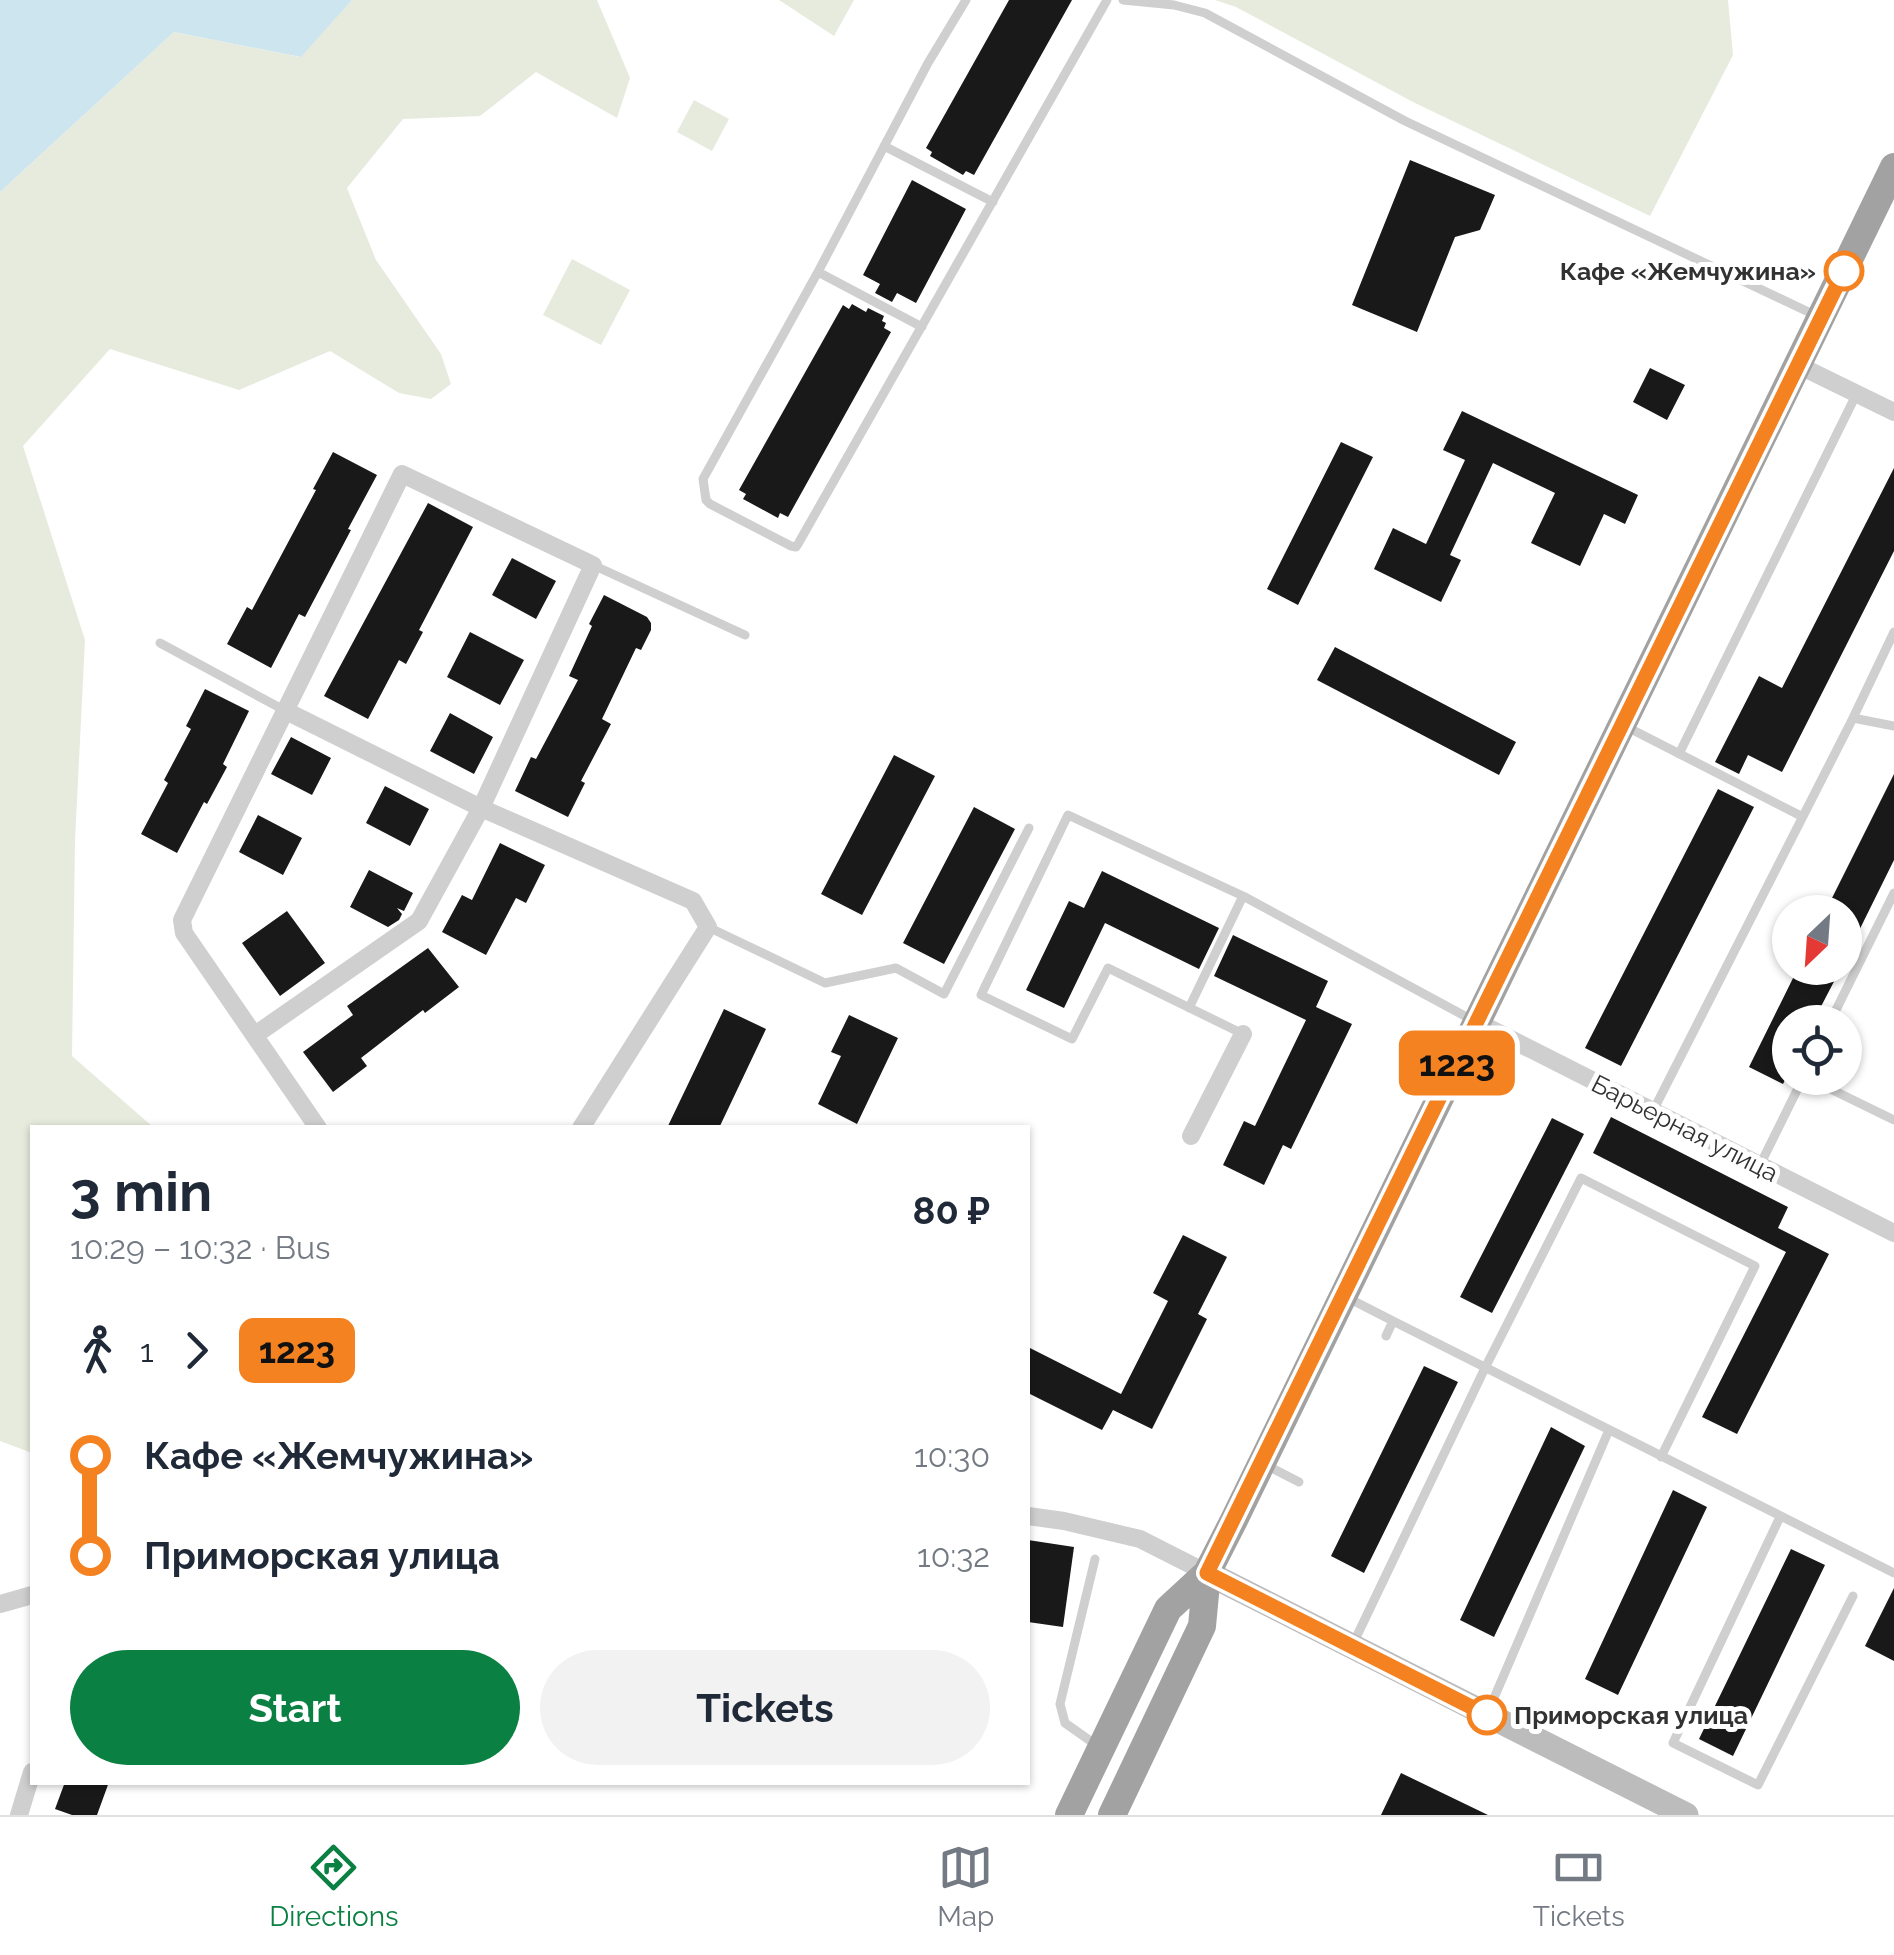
<!DOCTYPE html>
<html lang="en">
<head>
<meta charset="utf-8">
<style>
	body { margin:0; font-family:Raleway,sans-serif; background:#f2f2f3; color:#1f2937; height:100vh; display:flex; flex-direction:column; font-size:38px; white-space:nowrap }
	* { box-sizing:border-box; margin:0 }
	p { font-size:32px; color:#747a83 }
	.icon { flex:none; width:55px; height:55px; fill:none; stroke:currentColor; stroke-width:2; stroke-linecap:round; stroke-linejoin:round }
	.map { position:relative; flex:1; overflow:hidden }
	.panel { position:absolute; left:30px; top:1125px; width:1000px; height:660px; display:flex; flex-direction:column; background:#fff; border-radius:0px; box-shadow:0 2px 8px #0004 }
	.panel>* { flex:none }
	.badge { padding:0 20px; border-radius:15px; font-size:35px; line-height:65px }
	.needle { width:65px; rotate:205deg }
	.controls { position:absolute; left:1772px; top:895px; display:grid; gap:20px }
	.controls a { display:grid; place-items:center; width:90px; height:90px; border-radius:50%; background:#fff; box-shadow:0 2px 8px #0004; font-size:50px }
	.map>.badge { position:absolute; translate:-50% -50%; box-shadow:0 0 0 5px #fff }
	.legs { display:flex; align-items:center; gap:15px; height:110px; padding:0 40px; font-size:32px }
	.legs p { margin-inline-start:auto }
	.summary { display:flex; align-items:center; justify-content:space-between; height:170px; padding:0 40px }
	h1 { font-size:55px; font-weight:700; line-height:75px }
	.primary-button { display:flex; gap:20px; margin-top:auto; padding:20px 40px }
	.primary-button a { flex:1; height:115px; border-radius:60px; background:#0b8043; color:#fff; font-size:40px; font-weight:700; line-height:115px; text-align:center }
	.primary-button a+a { background:#f2f2f3; color:#1f2937 }
	ul { padding:0 40px; list-style:none }
	li { display:flex; align-items:center; gap:35px; height:100px; font-size:38px }
	li i { display:grid; place-items:center; width:15px; height:100%; margin:0 12px; background:currentColor }
	li i::after { content:''; width:25px; height:25px; margin:-12px; border:8px solid; border-radius:50%; background:#fff }
	li p { margin-inline-start:auto }
	li:first-child i { background:linear-gradient(#0000 50%,currentColor 0) }
	li:last-child i { background:linear-gradient(currentColor 50%,#0000 0) }
	.menu { display:flex; justify-content:space-around; align-items:center; height:140px; border-top:2px solid #e0e1e3; background:#fff; font-size:28px; color:#747a83 }
	.menu a { display:grid; justify-items:center; gap:5px }
	.menu .selected { color:#0b8043 }
	.map>svg:first-child { display:block }
</style>
</head>
<body>
<div class="map">
<svg width="1894" height="1815" viewBox="0 0 1894 1815">
	<rect width="100%" height="100%" fill="#fff"/>
	<path fill="#e7ebdd" d="M352 0H597L630 78 617 118 536 72 480 116 403 119 347 188 376 260 441 354 451 384 431 399 399 393 330 351 239 390 110 349 23 446 85 640 75 841 72 1056 153 1127 32 1128V1453L0 1441V192L174 32 300 57Z
		M779 0H854L834 36Z
		M1215 0H1728L1733 55 1650 216 1413 102 1236 7Z
		M694 100 729 119 712 151 677 132Z
		M572 259 630 290 601 345 543 315Z"/>
	<path fill="#cde5ee" d="M0 0H352L301 57 174 32 0 192Z"/>
	<path fill="#191919" d="M1009 0H1072L974 175 966 171 963 175 930 156 932 152 926 148Z
		M1410 160 1495 195 1480 230 1455 237 1417 332 1352 305Z
		M912 180 966 209 916 303 897 293 892 302 875 293 880 284 863 275Z
		M852 304 866 312 868 308 884 316 882 321 886 323 884 328 891 332 788 517 780 513 778 518 743 499 746 494 739 490 843 305 849 309Z
		M1650 368 1685 385 1667 420 1633 402Z
		M1462 411 1638 495 1625 524 1604 514 1580 566 1531 543 1555 493 1493 463 1450 555 1461 560 1441 602 1374 569 1393 528 1426 544 1465 460 1443 450Z
		M1341 442 1373 457 1298 605 1267 589Z
		M333 452 377 475 348 529 351 530 305 617 299 614 271 668 227 644 247 607 252 610 316 490 313 489Z
		M1894 468V551L1782 772 1748 755 1739 774 1715 762 1759 676 1782 688Z
		M428 503 473 527 419 630 423 632 406 664 399 660 368 719 324 696Z
		M512 558 556 581 536 619 492 595Z
		M604 595 647 617 651 623V630L641 650 636 648 602 719 611 724 581 781 585 783 568 817 515 791 531 757 536 759 578 680 569 676 592 626 589 624Z
		M470 632 524 660 500 705 447 677Z
		M1335 647 1516 742 1499 775 1317 680Z
		M205 689 249 711 223 764 227 767 207 804 204 802 177 853 141 834 168 783 164 780 191 729 186 726Z
		M450 713 493 737 474 774 430 751Z
		M291 737 331 758 312 795 271 774Z
		M894 755 935 776 862 915 821 894Z
		M1894 774V860L1845 959V912H1825Z
		M385 786 429 809 410 846 366 823Z
		M1718 789 1754 807 1621 1066 1585 1048Z
		M974 807 1015 829 944 964 903 943Z
		M258 815 302 838 283 875 239 852Z
		M500 843 545 865 526 903 516 898 486 955 442 932 462 895 472 900Z
		M369 870 413 893 404 911 397 908 402 914 399 920 388 927 350 907Z
		M1102 871 1219 928 1199 969 1105 923 1064 1008 1026 990 1069 901 1084 908Z
		M287 911 325 963 280 996 242 943Z
		M1233 935 1328 981 1316 1007 1352 1024 1291 1149 1283 1145 1264 1185 1223 1165 1244 1121 1255 1126 1306 1020 1214 976Z
		M428 948 459 987 425 1013 423 1010 361 1058 367 1066 333 1092 303 1052 353 1015 347 1006Z
		M1798 968H1841L1813 1022H1790V1070L1783 1084 1749 1067Z
		M724 1009 766 1029 719 1128H667Z
		M849 1015 898 1038 857 1124 818 1104 841 1056 831 1052Z
		M1611 1117 1788 1207 1778 1228 1829 1254 1737 1434 1702 1417 1786 1252 1593 1153Z
		M1552 1118 1584 1134 1492 1313 1460 1297Z
		M1183 1235 1227 1257 1198 1314 1207 1319 1152 1429 1113 1410 1102 1430 1028 1393V1347L1121 1394 1168 1301 1153 1293Z
		M1424 1366 1458 1382 1364 1573 1331 1556Z
		M1551 1427 1585 1446 1494 1637 1460 1620Z
		M1673 1490 1707 1507 1618 1695 1585 1679Z
		M1028 1540 1074 1547 1063 1627 1028 1622Z
		M1791 1549 1825 1565 1733 1756 1699 1739Z
		M1894 1588V1661L1865 1646Z
		M1401 1773 1488 1815H1381Z
		M65 1782H109L97 1815H72L55 1809Z"/>
	<g fill="none" stroke-linecap="round" stroke-linejoin="round">
		<path stroke="#cfcfcf" stroke-width="9" d="M966 0 928 63 819 270 703 479 706 500 710 504 791 546 796 547 798 544 1107 0
			M1123 0 1174 5 1205 13 1405 121 1819 317
			M884 146 993 202
			M818 272 922 327
			M593 565 745 635
			M160 643 284 710
			M1853 718 1894 726
			M1625 726 1801 816
			M1679 754 1856 395
			M708 927 825 983 896 968 944 994 1029 828
			M1189 1008 1243 896 1474 1021
			M1830 1022 1894 893
			M1243 1034 1108 968 1072 1039 981 995 1068 815 1243 896
			M1808 1078 1894 1120
			M1653 1111 1853 718 1894 632
			M1760 1165 1803 1078
			M1348 1298 1393 1321 1386 1336
			M1393 1321 1894 1573
			M1264 1464 1299 1482
			M1780 1517 1673 1743 1758 1785 1853 1596
			M1095 1559 1060 1704 1065 1723 1099 1747
			M1353 1644 1485 1368 1581 1178 1755 1266 1661 1457
			M1488 1712 1609 1430"/>
		<path stroke="#cfcfcf" stroke-width="18" d="M1798 365 1894 412
			M284 710 481 808 693 901 708 927 581 1128
			M1477 1022 1894 1233
			M255 1035 419 921 481 808 593 565 402 474 182 920 184 933 318 1128
			M1191 1136 1243 1034
			M1028 1516 1064 1521 1140 1539 1207 1573
			M0 1604 32 1595
			M19 1815 32 1772"/>
		<path stroke="#bcbcbc" stroke-width="25" d="M1207 1573 1686 1815"/>
		<path stroke="#a2a2a2" stroke-width="28" d="M1069 1815 1168 1609 1207 1573 1233 1522 1894 167
			M1112 1815 1202 1626 1207 1573"/>
	</g>
	<g fill="none" stroke-linecap="round" stroke-linejoin="round">
		<defs>
			<path id="line-1" d="M1487 1715 1207 1573 1844 271"/>
		</defs>
		<use href="#line-1" stroke="#fff" stroke-width="22"/>
		<use href="#line-1" stroke="#f58220" stroke-width="15"/>
	</g>
	<g fill="#fff" stroke="#f58220" stroke-width="5">
		<circle cx="1844" cy="271" r="18"/>
		<circle cx="1487" cy="1715" r="18"/>
	</g>
	<g text-anchor="middle" stroke-width="10" stroke-linejoin="round" paint-order="stroke">
		<g font-size="25" font-weight="bold" fill="#323232" stroke="#fff" text-anchor="end">
			<text x="1816" y="280">Кафе «Жемчужина»</text>
			<text x="1514" y="1724" text-anchor="start">Приморская улица</text>
		</g>
		<g font-size="25" fill="#323232" stroke="#fff">
			<text transform="translate(1685 1128) rotate(27)" y="9">Барьерная улица</text>
		</g>
	</g>
</svg>
<div class="controls">
<a><svg class="needle" viewBox="-14 -14 28 28"><path d="M0-13l5 13h-10z" fill="#e53935"/><path d="M0 13l5-13h-10z" fill="#747a83"/></svg></a>
<a><svg class="icon" aria-label="locate" viewBox="0 0 24 24"><circle cx="12" cy="12" r="6"/><path d="M12 2v4M12 18v4M2 12h4M18 12h4"/></svg></a>
</div>
<b class="badge" style="left:1457px;top:1063px;background:#f58220;color:#111">1223</b>
<section class="panel">
<div class="summary"><div><h1>3 min</h1><p>10:29 – 10:32 · Bus</p></div><b>80 ₽</b></div>
<div class="legs"><svg class="icon" aria-label="walk" viewBox="0 0 24 24"><circle cx="13" cy="4" r="2"/><path d="M13 8l-2 6 4 7M11 14l-3 7M7 12l3-4h3l4 4"/></svg>1<svg class="icon" aria-label="forward" viewBox="0 0 24 24"><path d="M9 5l7 7-7 7"/></svg><b class="badge" style="background:#f58220;color:#111">1223</b></div>
<ul>
<li><i style="color:#f58220"></i><b>Кафе «Жемчужина»</b><p>10:30</p></li>
<li><i style="color:#f58220"></i><b>Приморская улица</b><p>10:32</p></li>
</ul>
<div class="primary-button"><a>Start</a><a>Tickets</a></div>
</section>
</div>
<nav class="menu">
<a class="selected"><svg class="icon" aria-label="directions" viewBox="0 0 24 24"><path d="M12 3l9 9-9 9-9-9zM9 14v-3h6M13 9l2 2-2 2"/></svg>Directions</a>
<a><svg class="icon" aria-label="map" viewBox="0 0 24 24"><path d="M3 6l6-2 6 2 6-2v14l-6 2-6-2-6 2zM9 4v14M15 6v14"/></svg>Map</a>
<a><svg class="icon" aria-label="tickets" viewBox="0 0 24 24"><path d="M3 7h18v10H3zM15 7v10"/></svg>Tickets</a>
</nav>
</body>
</html>
